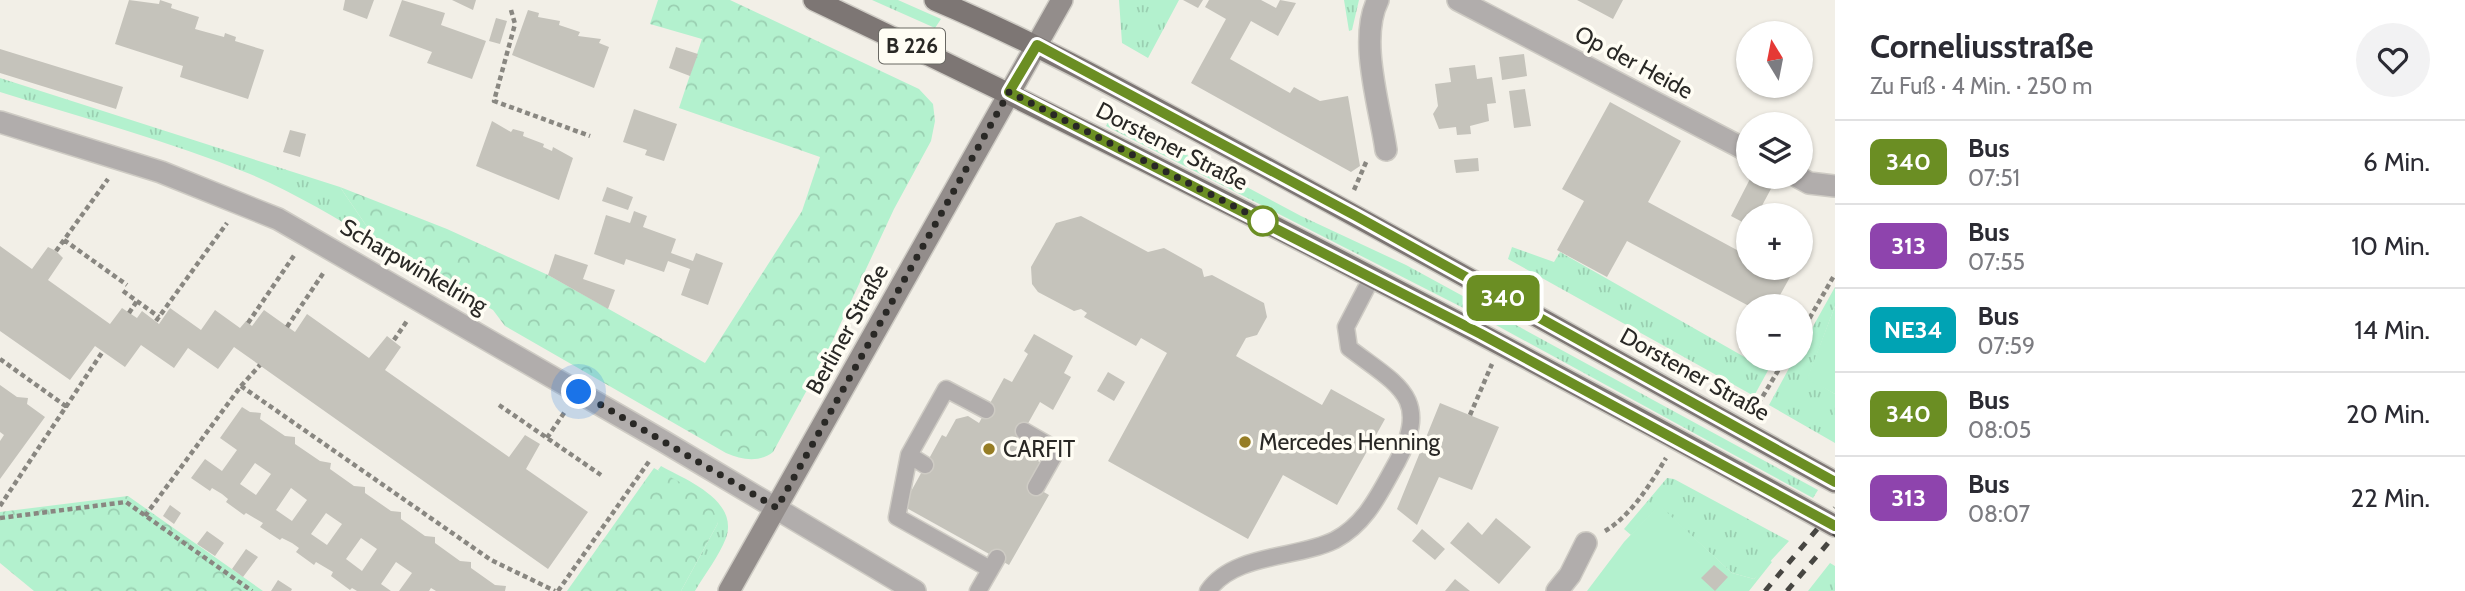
<!DOCTYPE html>
<html lang="de">
<head>
<meta charset="utf-8">
<style>
	body { margin:0; font-family:Cabin,sans-serif; background:#f2f2f3; color:#2b2b33; height:100vh; display:flex; flex-direction:column; font-size:26px; white-space:nowrap }
	* { box-sizing:border-box; margin:0 }
	p { font-size:23px; color:#7c7c81 }
	.icon { flex:none; width:38px; height:38px; fill:none; stroke:currentColor; stroke-width:2; stroke-linecap:round; stroke-linejoin:round }
	.map { position:relative; flex:1; overflow:hidden }
	.side { display:flex; flex-direction:column; background:#fff; width:630px }
	.side>* { flex:none }
	.badge { padding:0 14px; border-radius:10px; font-size:24px; line-height:46px }
	.needle { width:46px; rotate:350deg }
	.tools { position:absolute; left:1736px; top:21px; display:grid; gap:14px }
	.tools a { display:grid; place-items:center; width:77px; height:77px; border-radius:50%; background:#fff; box-shadow:0 2px 5px #0004; font-size:35px }
	.you { position:absolute; width:35px; height:35px; margin:-18px; border:5px solid #fff; border-radius:50%; background:#1a73e8; box-shadow:0 0 0 10px #1a73e833 }
	.map>.badge { position:absolute; translate:-50% -50%; box-shadow:0 0 0 4px #fff }
	.round { display:grid; place-items:center; flex:none; width:74px; height:74px; border-radius:37px; background:#f2f2f3 }
	.head { display:flex; align-items:center; justify-content:space-between; height:119px; padding:0 35px }
	h1 { font-size:33px; font-weight:700; line-height:52px }
	ul { padding:0; list-style:none }
	li { display:flex; align-items:center; gap:21px; height:84px; padding:0 35px; border-top:2px solid #e1e1e2 }
	li div { flex:1 }
	li b { display:block; font-size:26px }
	li em { font-style:normal }
	li .badge { min-width:77px; font-weight:700; text-align:center }
	main { display:flex; flex:1; min-height:0 }
	.map>svg:first-child { display:block }
</style>
</head>
<body>
<main>
<div class="map">
<svg width="1835" height="591" viewBox="0 0 1835 591">
	<defs>
		<pattern id="grass-tufts" width="24" height="20" patternUnits="userSpaceOnUse" patternTransform="scale(1.75)"><rect width="24" height="20" fill="#b3f1ce"/><path d="M3 7l-1-3M5 7V3M7 7l1-3M15 17l-1-3M17 17v-4M19 17l1-3" fill="none" stroke="#9acfb1"/></pattern>
		<pattern id="forest-crowns" width="20" height="18" patternUnits="userSpaceOnUse" patternTransform="scale(1.75)"><rect width="20" height="18" fill="#b3f1ce"/><path d="M2 6a3 3 0 1 1 6 0M12 15a3 3 0 1 1 6 0" fill="none" stroke="#9acfb1"/></pattern>
	</defs>
	<rect width="100%" height="100%" fill="#f2efe7"/>
	<path fill="url(#grass-tufts)" d="M872 0H898L941 19 935 28Z
		M1119 0H1179L1148 58 1122 43Z
		M1344 0H1359L1352 30 1349 31Z
		M0 78 340 187 378 243C336 218 295 193 250 174 169 141 84 118 0 92Z
		M1112 115 1301 216 1406 265 1818 490 1813 498 1485 319 1106 126Z
		M1512 247 1554 262 1560 252 1748 359 1771 365 1754 396 1508 259Z
		M1835 287V306L1808 378 1835 394V443L1769 405 1794 359H1801V348Z
		M661 466C686 480 739 500 726 538 719 556 705 574 695 591H681L718 523 658 470Z
		M1667 478 1674 479 1789 541 1754 579 1732 573 1659 506 1631 535 1624 529Z
		M1830 563 1835 566V591H1808Z"/>
	<path fill="url(#forest-crowns)" d="M658 0H730L919 89 933 104 935 121 931 141 894 209 825 357 773 452C759 463 742 460 726 453L505 326 493 310 378 243 340 187 447 229 548 275 705 363 802 211 820 157 679 108 702 39 650 24Z
		M654 468C678 482 712 494 718 523L681 591H567Z
		M128 496 263 591H34L0 563V512Z"/>
	<path fill="#b3f1ce" d="M1835 306V394L1807 379Z
		M1659 505 1732 573 1754 579 1769 560 1772 562 1749 591H1587L1624 542Z"/>
	<path fill="#c5c3bb" fill-rule="evenodd" d="M129 0 159 4 160 0 172 4 171 8 199 17 195 29 224 37 225 33 236 37 235 41 264 50 248 99 180 77 183 66 115 44Z
		M345 0H374L367 19 343 10Z
		M402 0 445 13 441 25 486 41 472 79 427 63 432 52 389 36Z
		M452 0H476L473 10Z
		M1183 0H1203L1198 8Z
		M1209 0H1261L1276 8 1280 0 1296 3 1278 36 1251 21 1230 59 1290 93 1294 87 1320 101 1348 96 1360 166 1351 172 1191 83 1226 19 1205 7Z
		M1577 0H1623L1613 19Z
		M528 10 539 13 538 17 560 21 559 25 580 32 578 36 601 39 599 43 609 47 594 88 512 55Z
		M496 18 507 21 500 44 489 41Z
		M676 47 698 54 690 76 669 68Z
		M0 49 123 87 116 109 0 73Z
		M1524 54 1527 76 1502 80 1499 57Z
		M1475 65 1477 79 1492 77 1496 103 1487 104 1489 121 1470 126 1471 134 1457 135 1456 127 1439 129 1433 114 1438 106 1435 84 1451 82 1449 68Z
		M1525 89 1531 126 1514 128 1509 91Z
		M1610 102 1681 141 1648 202 1748 256V268H1795L1774 306H1749L1627 241 1607 277 1557 250 1584 201 1562 189Z
		M634 109 677 124 664 161 645 155 647 150 623 142Z
		M492 121 511 132 513 129 524 132 523 136 544 144 543 147 552 151 553 147 573 158 559 200 476 166Z
		M290 130 306 134 300 157 283 152Z
		M1478 158 1479 171 1456 173 1454 160Z
		M1751 177 1773 185 1757 215H1748V225L1731 216Z
		M607 187 633 197 628 210 602 201Z
		M634 211 647 216 643 227 676 239 671 253 693 261 696 253 723 263 708 305 681 295 690 269 668 261 664 272 626 259 624 265 594 254 606 215 630 223Z
		M1081 216 1148 252 1164 248 1202 269 1204 277 1212 275 1264 303 1267 317 1257 335 1246 338 1236 356 1322 405 1331 389 1385 419 1337 505 1283 475 1248 539 1108 461 1167 353 1141 338 1136 346 1084 317 1087 313 1081 309 1074 311 1038 292 1032 284 1031 267 1056 223Z
		M0 246 32 269 48 247 56 251 63 258 48 280 110 324 122 308 137 318 142 311 159 324 170 308 201 330 215 310 240 328 246 321 252 326 264 310 295 332 307 314 369 358 387 336 401 347 385 370 509 457 525 435 540 444 526 469 588 512 548 569 234 347 218 369 188 348 174 368 141 345 125 367 95 346 70 380 0 331Z
		M555 254 588 265 583 279 615 290 608 309 548 275Z
		M1034 334 1073 356 1064 373 1071 377 1053 410 1040 402 1017 443 1036 454 1040 465 1030 484 1049 495 1009 565 903 506 942 435 946 437 956 419 968 416 979 423 1004 378 1012 382 1028 354 1024 351Z
		M1108 372 1125 382 1114 401 1097 391Z
		M0 385 17 397 28 398 27 404 45 417 0 479V441L4 435 0 432Z
		M1440 403 1499 427 1472 490 1439 477 1417 525 1397 509Z
		M242 407 250 412 261 413 260 419 285 436 295 437V444L320 461 331 463 330 469 354 486 365 487V493L391 511 401 512V519L425 536 435 537V543L460 561 471 562V568L495 585 506 586 505 591H436L431 588 429 591H399L412 573 396 562 381 584 391 591H357L352 588 350 590 331 576 333 572 316 562 314 565 296 552 299 548 292 543 282 538 280 540 260 527 263 523 246 513 244 515 226 502 228 499 222 494 212 488 210 491 191 478 205 459 222 471 237 450 220 438ZM255 463 271 474 256 495 240 484ZM291 488 307 500 292 521 276 510ZM326 513 342 524 327 545 311 534ZM361 538 377 549 362 571 346 559Z
		M170 505 181 513 174 524 163 516Z
		M1496 518 1531 547 1499 584 1450 543 1468 522 1482 535Z
		M1422 529 1445 549 1435 560 1412 541Z
		M207 531 224 543 215 556 197 544Z
		M246 549 258 557 243 577 232 569Z
		M1714 565 1728 577 1715 591 1701 578Z
		M1455 579 1470 591H1445Z
		M278 580 292 589 291 591H271Z"/>
	<g fill="none" stroke-linecap="round" stroke-linejoin="round">
		<defs>
			<path id="service" d="M986 410 946 389 909 455 897 517 990 569
				M1024 431 1057 450 1036 487
				M909 455 925 465
				M978 591 997 558
				M1208 591C1234 553 1297 559 1335 540 1367 523 1380 492 1397 462 1432 397 1397 385 1349 348L1346 327 1372 277"/>
			<path id="minor" d="M1378 0C1358 39 1380 107 1386 150
				M1458 0 1748 151
				M0 122 161 172 278 219 663 441 915 591
				M1798 177 1809 183 1835 186
				M1557 591 1570 575 1586 543"/>
			<path id="secondary" d="M729 591 1062 0"/>
			<path id="primary" d="M814 0C1160 164 1500 340 1835 526
				M935 0C1049 48 1156 109 1265 167 1456 270 1645 377 1835 482"/>
		</defs>
		<use href="#service" stroke="#cecbc4" stroke-width="19"/>
		<use href="#minor" stroke="#cecbc4" stroke-width="24"/>
		<use href="#secondary" stroke="#cecbc4" stroke-width="24"/>
		<use href="#primary" stroke="#cecbc4" stroke-width="24"/>
		<path stroke="#898781" stroke-width="4.5" stroke-dasharray="5 3.5" stroke-linecap="butt" d="M511 10 515 24 494 101 590 136
			M1354 190 1367 160
			M64 240 127 285
			M56 251 108 179
			M123 291 159 317
			M129 313 137 301
			M156 321 227 223
			M248 323 295 254
			M287 327 324 272
			M1801 333 1835 274
			M394 340 407 321
			M0 359 67 407
			M241 386 260 365
			M499 405 601 475
			M1754 411 1785 359
			M1470 415 1492 364
			M547 438 566 410
			M0 506 103 351
			M145 516 241 386 491 560 555 591
			M0 518 126 502 252 591
			M1605 531C1631 516 1651 483 1666 458
			M558 591 650 460"/>
		<use href="#service" stroke="#b1adac" stroke-width="16"/>
		<use href="#minor" stroke="#b1adac" stroke-width="21"/>
		<use href="#secondary" stroke="#938d8b" stroke-width="21"/>
		<use href="#primary" stroke="#7d7674" stroke-width="21"/>
		<path stroke="#474642" stroke-width="5" stroke-dasharray="9 9" stroke-linecap="butt" d="M1765 591 1835 508
			M1787 591 1835 535"/>
	</g>
	<g fill="none" stroke-linecap="round" stroke-linejoin="round">
		<defs>
			<path id="line" d="M1835 482 1356 216 1037 45 1009 92 1481 334 1835 526"/>
		</defs>
		<use href="#line" stroke="#fff" stroke-width="16"/>
		<use href="#line" stroke="#6b8e23" stroke-width="10"/>
		<path stroke="#292825" stroke-width="7" stroke-dasharray="0 12.6" d="M579 392 777 508 1009 92 1263 221"/>
	</g>
	<circle fill="#fff" stroke="#6b8e23" stroke-width="3.5" cx="1263" cy="221" r="14"/>
	<g fill="#967d24" stroke="#fffdf4" stroke-width="2.5">
		<circle cx="1245" cy="442" r="7"/>
		<circle cx="989" cy="449" r="7"/>
	</g>
	<g text-anchor="middle" stroke-width="7" stroke-linejoin="round" paint-order="stroke">
		<rect fill="#fffdf4" stroke="#696863" stroke-width="2" x="879" y="28.5" width="66" height="35" rx="5"/>
		<g font-size="21" font-weight="bold" fill="#292825">
			<text x="912" y="53">B 226</text>
		</g>
		<g font-size="23" fill="#292825" stroke="#fffdf4">
			<text transform="translate(1634 62) rotate(28)" y="8">Op der Heide</text>
			<text transform="translate(1172 146) rotate(27)" y="8">Dorstener Straße</text>
			<text transform="translate(414 266) rotate(30)" y="8">Scharpwinkelring</text>
			<text transform="translate(847 329) rotate(-61)" y="8">Berliner Straße</text>
			<text transform="translate(1695 374) rotate(29)" y="8">Dorstener Straße</text>
		</g>
		<g font-size="23" fill="#292825" stroke="#fffdf4" text-anchor="start">
			<text x="1259" y="450">Mercedes Henning</text>
			<text x="1003" y="457">CARFIT</text>
		</g>
	</g>
</svg>
<div class="tools">
<a><svg class="needle" viewBox="-14 -14 28 28"><path d="M0-13l5 13h-10z" fill="#e53935"/><path d="M0 13l5-13h-10z" fill="#7c7c81"/></svg></a>
<a><svg class="icon" aria-label="layers" viewBox="0 0 24 24"><path d="M12 4l9 5-9 5-9-5zM3 14l9 5 9-5"/></svg></a>
<a>+</a>
<a>−</a>
</div>
<div class="you" style="left:579px;top:392px"></div>
<b class="badge" style="left:1503px;top:298px;background:#6b8e23;color:#fff">340</b>
</div>
<section class="side">
<div class="head"><div><h1>Corneliusstraße</h1><p>Zu Fuß · 4 Min. · 250 m</p></div><a class="round"><svg class="icon" aria-label="heart" viewBox="0 0 24 24"><path d="M12 20l-8-8c-3-5 5-10 8-4 3-6 11-1 8 4z"/></svg></a></div>
<ul>
<li><span class="badge" style="background:#6b8e23;color:#fff">340</span><div><b>Bus</b><p>07:51</p></div><em>6 Min.</em></li>
<li><span class="badge" style="background:#8e44ad;color:#fff">313</span><div><b>Bus</b><p>07:55</p></div><em>10 Min.</em></li>
<li><span class="badge" style="background:#00a3b4;color:#fff">NE34</span><div><b>Bus</b><p>07:59</p></div><em>14 Min.</em></li>
<li><span class="badge" style="background:#6b8e23;color:#fff">340</span><div><b>Bus</b><p>08:05</p></div><em>20 Min.</em></li>
<li><span class="badge" style="background:#8e44ad;color:#fff">313</span><div><b>Bus</b><p>08:07</p></div><em>22 Min.</em></li>
</ul>
</section>
</main>
</body>
</html>
